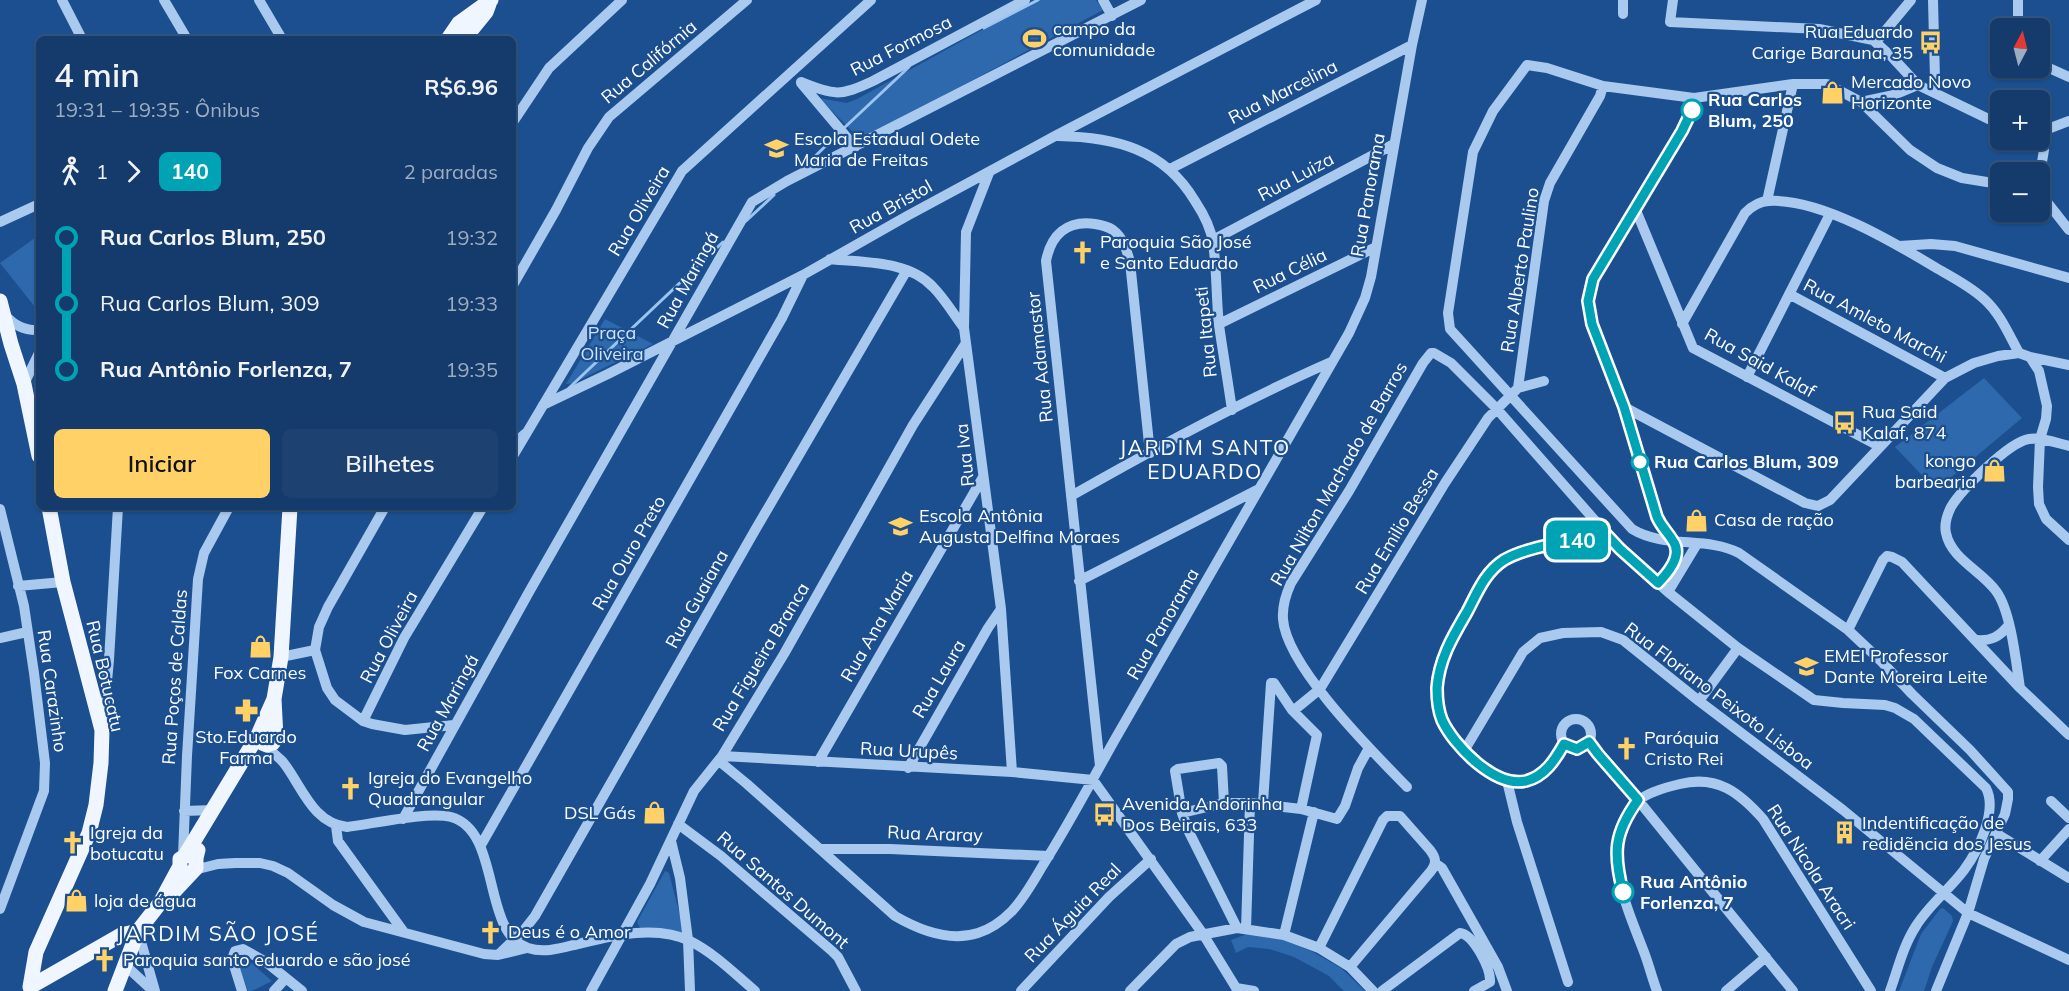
<!DOCTYPE html>
<html lang="pt">
<head>
<meta charset="utf-8">
<style>
	body { margin:0; font-family:Mulish,sans-serif; background:#1d4271; color:#f1f3f6; height:100vh; display:flex; flex-direction:column; font-size:22px; white-space:nowrap }
	* { box-sizing:border-box; margin:0 }
	p { font-size:20px; color:#9dadc1 }
	.icon { flex:none; width:33px; height:33px; fill:none; stroke:currentColor; stroke-width:2; stroke-linecap:round; stroke-linejoin:round }
	.map { position:relative; flex:1; overflow:hidden }
	.side { position:absolute; left:36px; top:36px; width:480px; height:474px; display:flex; flex-direction:column; background:#143b6b; border-radius:9px; box-shadow:0 2px 4px #0004,0 0 0 2px #33557e }
	.side>* { flex:none }
	.badge { padding:0 12px; border-radius:9px; font-size:21px; line-height:39px }
	.needle { width:39px; rotate:7deg }
	.controls { position:absolute; left:1990px; top:18px; display:grid; gap:12px }
	.controls a { display:grid; place-items:center; width:60px; height:60px; border-radius:9px; background:#143b6b; box-shadow:0 2px 4px #0004,0 0 0 2px #33557e; font-size:30px }
	.map>.badge { position:absolute; translate:-50% -50%; box-shadow:0 0 0 3px #fff }
	.legs { display:flex; align-items:center; gap:9px; height:66px; padding:0 18px; font-size:20px }
	.legs p { margin-inline-start:auto }
	.headline { display:flex; align-items:center; justify-content:space-between; height:102px; padding:0 18px }
	h1 { font-size:33px; font-weight:600; line-height:45px }
	.cta { display:flex; gap:12px; margin-top:auto; padding:12px 18px }
	.cta a { flex:1; height:69px; border-radius:9px; background:#ffd166; color:#111; font-size:24px; font-weight:600; line-height:69px; text-align:center }
	.cta a+a { background:#1d4271; color:#f1f3f6 }
	ul { padding:0 18px; list-style:none }
	li { display:flex; align-items:center; gap:21px; height:66px; font-size:22px }
	li i { display:grid; place-items:center; width:9px; height:100%; margin:0 8px; background:currentColor }
	li i::after { content:''; width:15px; height:15px; margin:-8px; border:4px solid; border-radius:50%; background:#143b6b }
	li p { margin-inline-start:auto }
	li:first-child i { background:linear-gradient(#0000 50%,currentColor 0) }
	li:last-child i { background:linear-gradient(currentColor 50%,#0000 0) }
	.map>svg:first-child { display:block }
</style>
</head>
<body>
<div class="map">
<svg width="2069" height="991" viewBox="0 0 2069 991">
	<rect width="100%" height="100%" fill="#1b4f8f"/>
	<path fill="#2e69ad" d="M1036 0H1096L1103 10 861 140 819 98 847 103 857 99Z
		M39 235V312L0 263Z
		M605 319 653 344 573 383 566 384Z
		M1984 378 2022 418 1936 490 1895 447Z
		M665 871 669 873 684 931 679 934 640 928 637 922Z
		M1943 908 1952 916 1953 921 1932 967 1924 991H1899L1921 934 1940 909Z
		M1247 934 1274 936 1311 951 1341 968 1365 991H1344L1329 976 1294 957 1269 949 1248 947 1236 953 1231 940Z
		M247 959 272 981 252 991H248L239 966 242 960Z"/>
	<g fill="none" stroke-linecap="round" stroke-linejoin="round">
		<path stroke="#9cc4f0" stroke-width="3" d="M984 28 1038 0
			M844 128 909 67
			M803 168 839 133
			M746 221 774 195
			M569 388 723 242
			M515 438 523 431"/>
		<path stroke="#a9c9ee" stroke-width="10" d="M62 0 82 39
			M164 0 187 39
			M259 0 282 39
			M1103 0 1112 16
			M1673 0 1670 22 1819 29 1873 40 1892 57 1918 85 2001 125
			M1933 0 1935 79 1933 91
			M2018 0V28
			M1623 14V0
			M1876 42 1911 0
			M2040 64 2069 77
			M801 82C835 95 839 97 873 81L1025 0
			M801 83 855 147
			M1861 102 1894 95 1918 85
			M513 122 549 68 622 0
			M2040 132 2069 121
			M1058 136C1115 137 1164 149 1195 201 1203 213 1211 228 1213 243 1217 270 1216 297 1219 325 1223 353 1228 382 1232 410
			M1170 169 1412 45
			M989 173 966 232 964 328 1001 609 1012 772
			M2040 174 2044 150 2042 131
			M2040 193 2069 230
			M1767 201 1793 84
			M1635 208 1693 348 1879 446
			M0 222 39 204
			M1213 240 1394 144
			M1899 246 1931 244 1955 246 2069 278
			M830 259C863 263 908 260 933 287 945 299 954 315 964 328
			M513 285 556 210 588 148 609 117 747 0
			M1789 294 1945 378
			M4 314C14 325 24 331 39 330
			M1219 324 1376 247
			M1682 324 1745 213C1751 207 1760 201 1769 201 1820 198 1895 243 1938 269 1954 278 1971 287 1984 299 2000 313 2009 335 2019 353
			M2030 357 2069 365
			M1747 377 1830 214
			M24 384 39 353
			M1518 388 1544 381
			M543 405 608 374 803 275 907 216 1055 136 1316 0
			M1624 407 1805 503 1818 506 1830 500 1945 378 1974 363 1998 356 2019 353 2030 357 2039 371 2047 406 2046 419 2040 439 2038 487 2039 504 2046 519 2069 540
			M513 456 682 171 871 0
			M1071 496C1155 448 1242 401 1331 362
			M385 507 328 607 319 627 315 650 327 688 335 700 363 721 372 724 405 730 454 725
			M0 509 24 606 34 673 45 763 44 791 0 909
			M1079 581 1259 489
			M1657 583C1668 573 1682 555 1673 541 1667 531 1662 528 1657 517L1624 407 1592 324 1589 301 1594 279 1682 131 1688 120 1694 98
			M18 586 63 582
			M1668 592 1697 544
			M1848 630 1883 560 1887 556 1892 557 1902 562 2020 688 2069 735
			M0 638 27 632
			M1977 640C1991 641 1999 637 2008 626
			M281 657 315 650
			M1271 683H1274L1292 710 1317 735 1301 809
			M2020 688C2016 662 2011 611 1996 591 1982 571 1951 559 1946 533 1944 524 1947 515 1951 507 1961 490 2009 442 2029 439 2041 437 2057 443 2069 446
			M1699 701 1738 648
			M1293 711 1320 689 1445 483 1488 418 1518 388 1544 201 1550 183 1600 96 1603 86
			M1561 734a15 15 0 1 1 30 0a15 15 0 1 1-30 0Z
			M363 721 404 638 483 507
			M103 723 109 660 118 507
			M1589 742 1597 754 1638 800 1793 991
			M1564 744C1555 760 1545 776 1526 781 1495 788 1454 746 1442 719 1438 710 1437 698 1437 688 1439 659 1453 636 1467 612 1477 593 1486 572 1504 560 1530 545 1575 541 1605 533
			M267 745C271 753 278 756 283 762 302 786 312 823 347 827 372 824 428 811 451 817 502 831 481 933 528 948 546 954 564 947 582 943 615 935 657 925 690 941 714 953 734 973 755 991
			M1464 751 1523 652 1540 638 1563 633 1601 632 1623 640 1699 701 1843 810 1968 913 2069 960
			M722 756 1012 772 1093 780 1203 934 1238 991
			M719 761 747 784 895 916C919 930 950 942 978 933 991 929 1003 920 1012 911 1025 897 1034 880 1043 865 1069 824 1091 782 1114 741L1349 333 1365 298 1371 277 1412 45 1422 0
			M818 762 983 477
			M1100 766 1046 261C1051 235 1067 220 1095 224 1101 225 1107 226 1113 230 1123 237 1127 251 1130 262L1150 453
			M908 768 988 628 1001 609
			M1507 781 1517 822 1568 982
			M1407 787C1373 752 1286 666 1283 619 1282 606 1286 594 1291 583L1349 491 1423 363 1431 353H1434L1451 363 1496 408 1620 549 1668 592 1738 648 1814 700 1843 703 1885 705 1895 708 1914 719 1986 788C1998 811 1978 851 1964 870 1949 890 1929 905 1916 926 1903 946 1898 969 1890 991
			M2051 801 2069 818
			M1224 803 1222 766 1219 763 1178 769 1175 771 1182 813 1188 830 1237 928
			M1263 803 1271 683
			M184 811 213 810
			M1182 813 1224 803H1250L1301 809 1337 819 1345 806 1358 768 1369 748
			M403 819 529 592 752 202 787 181 1141 0
			M678 824 721 856 832 951 838 957 856 991
			M336 826 338 841 403 931
			M1997 834 2069 878
			M671 841 680 878 688 940 690 991
			M481 845 782 318 803 275
			M820 849H890L1049 856
			M183 856 187 756 198 579 204 553 229 507
			M2040 861 2069 829
			M1435 863 1442 868 1498 967 1507 991
			M194 870 218 864 235 863H260L273 866 288 873 333 905 364 922 484 954 498 955 527 948
			M1246 929 1250 803
			M138 931 155 991
			M1284 935 1314 812
			M1319 948 1383 820 1387 816H1400L1430 850C1436 858 1437 863 1431 871L1350 967
			M498 955 524 930 535 916 754 532 907 270
			M125 965 153 991
			M1236 988 1254 991
			M242 991 232 959 235 951 243 949 266 962 302 991
			M274 991 286 978
			M591 991 650 884 694 791 722 756 784 654 913 425 966 343
			M1021 991 1109 897 1151 859
			M1130 991 1176 944 1190 937 1237 928 1284 935 1319 948 1350 967 1373 991
			M1382 991 1460 933C1474 935 1491 969 1490 982L1474 991
			M1657 991C1652 978 1649 965 1644 952 1627 907 1595 841 1638 801 1648 792 1667 787 1680 784 1717 775 1739 792 1763 819L1871 991
			M1726 991 1766 957
			M1936 991 1968 913 1984 859 2005 814 2008 799V792L1970 750 1912 694 1881 661 1848 630 1739 553C1706 536 1665 549 1632 529L1450 329 1448 313 1473 152 1493 111 1527 65 1547 68 1603 86 1694 98 1793 84H1827L1861 102 1910 150 1937 168 1962 178 1993 183 2001 182"/>
		<path stroke="#f0f6ff" stroke-width="15" d="M448 39 459 23 491 0
			M464 39 486 12 489 4
			M0 301 11 344 24 384 39 456
			M274 699 258 735 262 743 267 745 273 743 276 738 274 699 281 657 290 507
			M186 854 258 735
			M166 900 196 868V858L198 850
			M30 987 36 952 89 833 96 805 101 763 102 730 63 582 49 507
			M30 987 121 935 138 931
			M115 991 138 931 160 903 180 866V859L189 854 196 858"/>
	</g>
	<g fill="none" stroke-linecap="round" stroke-linejoin="round">
		<defs>
			<path id="line-1" d="M1623 892C1613 853 1614 833 1638 800L1598 754 1589 742 1577 749 1564 744C1555 760 1545 776 1526 781 1495 788 1454 746 1442 720 1438 710 1437 698 1437 688 1439 659 1453 636 1467 612 1477 593 1485 572 1504 560 1530 545 1576 541 1605 533L1620 549 1658 583C1668 573 1683 555 1673 541 1667 531 1662 528 1657 517L1624 407 1592 324 1588 301 1593 279 1682 131 1692 110"/>
		</defs>
		<use href="#line-1" stroke="#fff" stroke-width="14"/>
		<use href="#line-1" stroke="#00a3b4" stroke-width="9"/>
	</g>
	<defs>
		<symbol id="stadium-bare" viewBox="-9 -9 18 18"><path d="M0-5a6.5 5 0 1 0 0 10a6.5 5 0 1 0 0-10ZM-3.5-1.8h7v3.6h-7Z" fill="#ffd166" stroke="#1b4f8f" stroke-width="2.5" paint-order="stroke"/></symbol>
		<symbol id="bus-bare" viewBox="-9 -9 18 18"><path d="M-5-6H5V4H4V6H2V4H-2V6H-4V4H-5ZM-3.5-4V0h7V-4ZM-3.5 1.2v1.5H-2V1.2ZM2 1.2v1.5H3.5V1.2Z" fill="#ffd166" stroke="#1b4f8f" stroke-width="2.5" paint-order="stroke"/></symbol>
		<symbol id="shop-bare" viewBox="-9 -9 18 18"><path d="M-5-2.5h2.3a2.7 3.5 0 0 1 5.4 0H5L5.5 6h-11ZM-1.5-2.5h3a1.5 2.3 0 0 0-3 0Z" fill="#ffd166" stroke="#1b4f8f" stroke-width="2.5" paint-order="stroke"/></symbol>
		<symbol id="school-bare" viewBox="-9 -9 18 18"><path d="M0-5L7-2L0 1L-7-2ZM-4 1L0 2.5L4 1V4Q0 6-4 4Z" fill="#ffd166" stroke="#1b4f8f" stroke-width="2.5" paint-order="stroke"/></symbol>
		<symbol id="church-bare" viewBox="-9 -9 18 18"><path d="M-1.2-6h2.4v3.5h3.3v2.4h-3.3V6h-2.4V-.1h-3.3v-2.4h3.3Z" fill="#ffd166" stroke="#1b4f8f" stroke-width="2.5" paint-order="stroke"/></symbol>
		<symbol id="pharmacy-bare" viewBox="-9 -9 18 18"><path d="M-2-6h4v4h4v4h-4v4h-4v-4h-4v-4h4Z" fill="#ffd166" stroke="#1b4f8f" stroke-width="2.5" paint-order="stroke"/></symbol>
		<symbol id="building-bare" viewBox="-9 -9 18 18"><path d="M-4-6H4V6H1V3H-1V6H-4ZM-2.5-4.3h1.7v1.8h-1.7ZM.8-4.3h1.7v1.8H.8ZM-2.5-1h1.7V.8h-1.7ZM.8-1h1.7V.8H.8Z" fill="#ffd166" stroke="#1b4f8f" stroke-width="2.5" paint-order="stroke"/></symbol>
	</defs>
	<g fill-rule="evenodd">
		<use href="#stadium-bare" x="1018" y="22" width="33" height="33"/>
		<use href="#bus-bare" x="1914" y="26" width="33" height="33"/>
		<use href="#shop-bare" x="1816" y="76" width="33" height="33"/>
		<use href="#school-bare" x="760" y="132" width="33" height="33"/>
		<use href="#church-bare" x="1066" y="236" width="33" height="33"/>
		<use href="#bus-bare" x="1828" y="406" width="33" height="33"/>
		<use href="#shop-bare" x="1978" y="454" width="33" height="33"/>
		<use href="#shop-bare" x="1680" y="504" width="33" height="33"/>
		<use href="#school-bare" x="884" y="510" width="33" height="33"/>
		<use href="#shop-bare" x="244" y="630" width="33" height="33"/>
		<use href="#school-bare" x="1790" y="650" width="33" height="33"/>
		<use href="#pharmacy-bare" x="230" y="694" width="33" height="33"/>
		<use href="#church-bare" x="1610" y="732" width="33" height="33"/>
		<use href="#church-bare" x="334" y="772" width="33" height="33"/>
		<use href="#shop-bare" x="638" y="796" width="33" height="33"/>
		<use href="#bus-bare" x="1088" y="798" width="33" height="33"/>
		<use href="#building-bare" x="1828" y="816" width="33" height="33"/>
		<use href="#church-bare" x="56" y="826" width="33" height="33"/>
		<use href="#shop-bare" x="60" y="884" width="33" height="33"/>
		<use href="#church-bare" x="474" y="916" width="33" height="33"/>
		<use href="#church-bare" x="88" y="944" width="33" height="33"/>
	</g>
	<g fill="#fff" stroke="#00a3b4" stroke-width="3">
		<circle cx="1692" cy="110" r="10"/>
		<circle cx="1640" cy="462" r="8"/>
		<circle cx="1623" cy="892" r="10"/>
	</g>
	<g text-anchor="middle" stroke-width="4.5" stroke-linejoin="round" paint-order="stroke">
		<g font-size="18" fill="#fff" stroke="#1b4f8f" text-anchor="start">
			<text x="1053" y="35">campo da<tspan x="1053" dy="21">comunidade</tspan></text>
			<text x="1913" y="38" text-anchor="end">Rua Eduardo<tspan x="1913" dy="21">Carige Barauna, 35</tspan></text>
			<text x="1851" y="88">Mercado Novo<tspan x="1851" dy="21">Horizonte</tspan></text>
			<text x="794" y="145">Escola Estadual Odete<tspan x="794" dy="21">Maria de Freitas</tspan></text>
			<text x="1100" y="248">Paroquia São José<tspan x="1100" dy="21">e Santo Eduardo</tspan></text>
			<text x="1862" y="418">Rua Said<tspan x="1862" dy="21">Kalaf, 874</tspan></text>
			<text x="1976" y="467" text-anchor="end">kongo<tspan x="1976" dy="21">barbearia</tspan></text>
			<text x="919" y="522">Escola Antônia<tspan x="919" dy="21">Augusta Delfina Moraes</tspan></text>
			<text x="1714" y="526">Casa de ração</text>
			<text x="1824" y="662">EMEI Professor<tspan x="1824" dy="21">Dante Moreira Leite</tspan></text>
			<text x="260" y="679" text-anchor="middle">Fox Carnes</text>
			<text x="246" y="743" text-anchor="middle">Sto.Eduardo<tspan x="246" dy="21">Farma</tspan></text>
			<text x="1644" y="744">Paróquia<tspan x="1644" dy="21">Cristo Rei</tspan></text>
			<text x="368" y="784">Igreja do Evangelho<tspan x="368" dy="21">Quadrangular</tspan></text>
			<text x="1122" y="810">Avenida Andorinha<tspan x="1122" dy="21">Dos Beirais, 633</tspan></text>
			<text x="636" y="819" text-anchor="end">DSL Gás</text>
			<text x="1862" y="829">Indentificação de<tspan x="1862" dy="21">redidẽncia dos Jesus</tspan></text>
			<text x="90" y="839">Igreja da<tspan x="90" dy="21">botucatu</tspan></text>
			<text x="94" y="907">loja de água</text>
			<text x="508" y="938">Deus é o Amor</text>
			<text x="123" y="966">Paroquia santo eduardo e são josé</text>
		</g>
		<g font-size="18" fill="#fff" stroke="#1b4f8f">
			<text transform="translate(901 46) rotate(-27)" y="6">Rua Formosa</text>
			<text transform="translate(649 62) rotate(-40)" y="6">Rua Califórnia</text>
			<text transform="translate(1283 92) rotate(-27)" y="6">Rua Marcelina</text>
			<text transform="translate(1296 177) rotate(-28)" y="6">Rua Luiza</text>
			<text transform="translate(1368 195) rotate(-80)" y="6">Rua Panorama</text>
			<text transform="translate(891 207) rotate(-29)" y="6">Rua Bristol</text>
			<text transform="translate(639 211) rotate(-59)" y="6">Rua Oliveira</text>
			<text transform="translate(1520 270) rotate(-81)" y="6">Rua Alberto Paulino</text>
			<text transform="translate(1290 271) rotate(-26)" y="6">Rua Célia</text>
			<text transform="translate(688 280) rotate(-61)" y="6">Rua Maringá</text>
			<text transform="translate(1875 321) rotate(28)" y="6">Rua Amleto Marchi</text>
			<text transform="translate(1206 332) rotate(-96)" y="6">Rua Itapeti</text>
			<text transform="translate(1040 357) rotate(-96)" y="6">Rua Adamastor</text>
			<text transform="translate(1760 363) rotate(29)" y="6">Rua Said Kalaf</text>
			<text transform="translate(965 455) rotate(-96)" y="6">Rua Iva</text>
			<text transform="translate(1339 474) rotate(-60)" y="6">Rua Nilton Machado de Barros</text>
			<text transform="translate(1397 531) rotate(-59)" y="6">Rua Emilio Bessa</text>
			<text transform="translate(629 553) rotate(-60)" y="6">Rua Ouro Preto</text>
			<text transform="translate(697 599) rotate(-61)" y="6">Rua Guaiana</text>
			<text transform="translate(1163 624) rotate(-60)" y="6">Rua Panorama</text>
			<text transform="translate(877 626) rotate(-60)" y="6">Rua Ana Maria</text>
			<text transform="translate(389 637) rotate(-62)" y="6">Rua Oliveira</text>
			<text transform="translate(761 657) rotate(-59)" y="6">Rua Figueira Branca</text>
			<text transform="translate(105 676) rotate(77)" y="6">Rua Botucatu</text>
			<text transform="translate(175 677) rotate(-86)" y="6">Rua Poços de Caldas</text>
			<text transform="translate(939 679) rotate(-60)" y="6">Rua Laura</text>
			<text transform="translate(52 691) rotate(82)" y="6">Rua Carazinho</text>
			<text transform="translate(1719 696) rotate(37)" y="6">Rua Floriano Peixoto Lisboa</text>
			<text transform="translate(448 703) rotate(-61)" y="6">Rua Maringá</text>
			<text transform="translate(909 751) rotate(3)" y="6">Rua Urupês</text>
			<text transform="translate(935 834) rotate(2)" y="6">Rua Araray</text>
			<text transform="translate(1811 867) rotate(57)" y="6">Rua Nicola Aracri</text>
			<text transform="translate(783 890) rotate(41)" y="6">Rua Santos Dumont</text>
			<text transform="translate(1073 913) rotate(-46)" y="6">Rua Águia Real</text>
		</g>
		<g font-size="18" font-weight="bold" fill="#fff" stroke="#1b4f8f" text-anchor="start">
			<text x="1708" y="106">Rua Carlos<tspan x="1708" dy="21">Blum, 250</tspan></text>
			<text x="1654" y="468">Rua Carlos Blum, 309</text>
			<text x="1640" y="888">Rua Antônio<tspan x="1640" dy="21">Forlenza, 7</tspan></text>
		</g>
		<g font-size="18" fill="#cfe3fa" stroke="#1b4f8f">
			<text x="612" y="339">Praça<tspan x="612" dy="21">Oliveira</tspan></text>
		</g>
		<g font-size="21" letter-spacing="1.5" fill="#fff" stroke="#1b4f8f">
			<text x="1205" y="455">JARDIM SANTO<tspan x="1205" dy="24">EDUARDO</tspan></text>
			<text x="218" y="941">JARDIM SÃO JOSÉ</text>
		</g>
	</g>
</svg>
<div class="controls">
<a><svg class="needle" viewBox="-14 -14 28 28"><path d="M0-13l5 13h-10z" fill="#e53935"/><path d="M0 13l5-13h-10z" fill="#9dadc1"/></svg></a>
<a>+</a>
<a>−</a>
</div>
<b class="badge" style="left:1577px;top:540px;background:#00a3b4;color:#fff">140</b>
<section class="side">
<div class="headline"><div><h1>4 min</h1><p>19:31 – 19:35 · Ônibus</p></div><b>R$6.96</b></div>
<div class="legs"><svg class="icon" aria-label="walk" viewBox="0 0 24 24"><circle cx="13" cy="4" r="2"/><path d="M13 8l-2 6 4 7M11 14l-3 7M7 12l3-4h3l4 4"/></svg>1<svg class="icon" aria-label="forward" viewBox="0 0 24 24"><path d="M9 5l7 7-7 7"/></svg><b class="badge" style="background:#00a3b4;color:#fff">140</b><p>2 paradas</p></div>
<ul>
<li><i style="color:#00a3b4"></i><b>Rua Carlos Blum, 250</b><p>19:32</p></li>
<li><i style="color:#00a3b4"></i><span>Rua Carlos Blum, 309</span><p>19:33</p></li>
<li><i style="color:#00a3b4"></i><b>Rua Antônio Forlenza, 7</b><p>19:35</p></li>
</ul>
<div class="cta"><a>Iniciar</a><a>Bilhetes</a></div>
</section>
</div>
</body>
</html>
